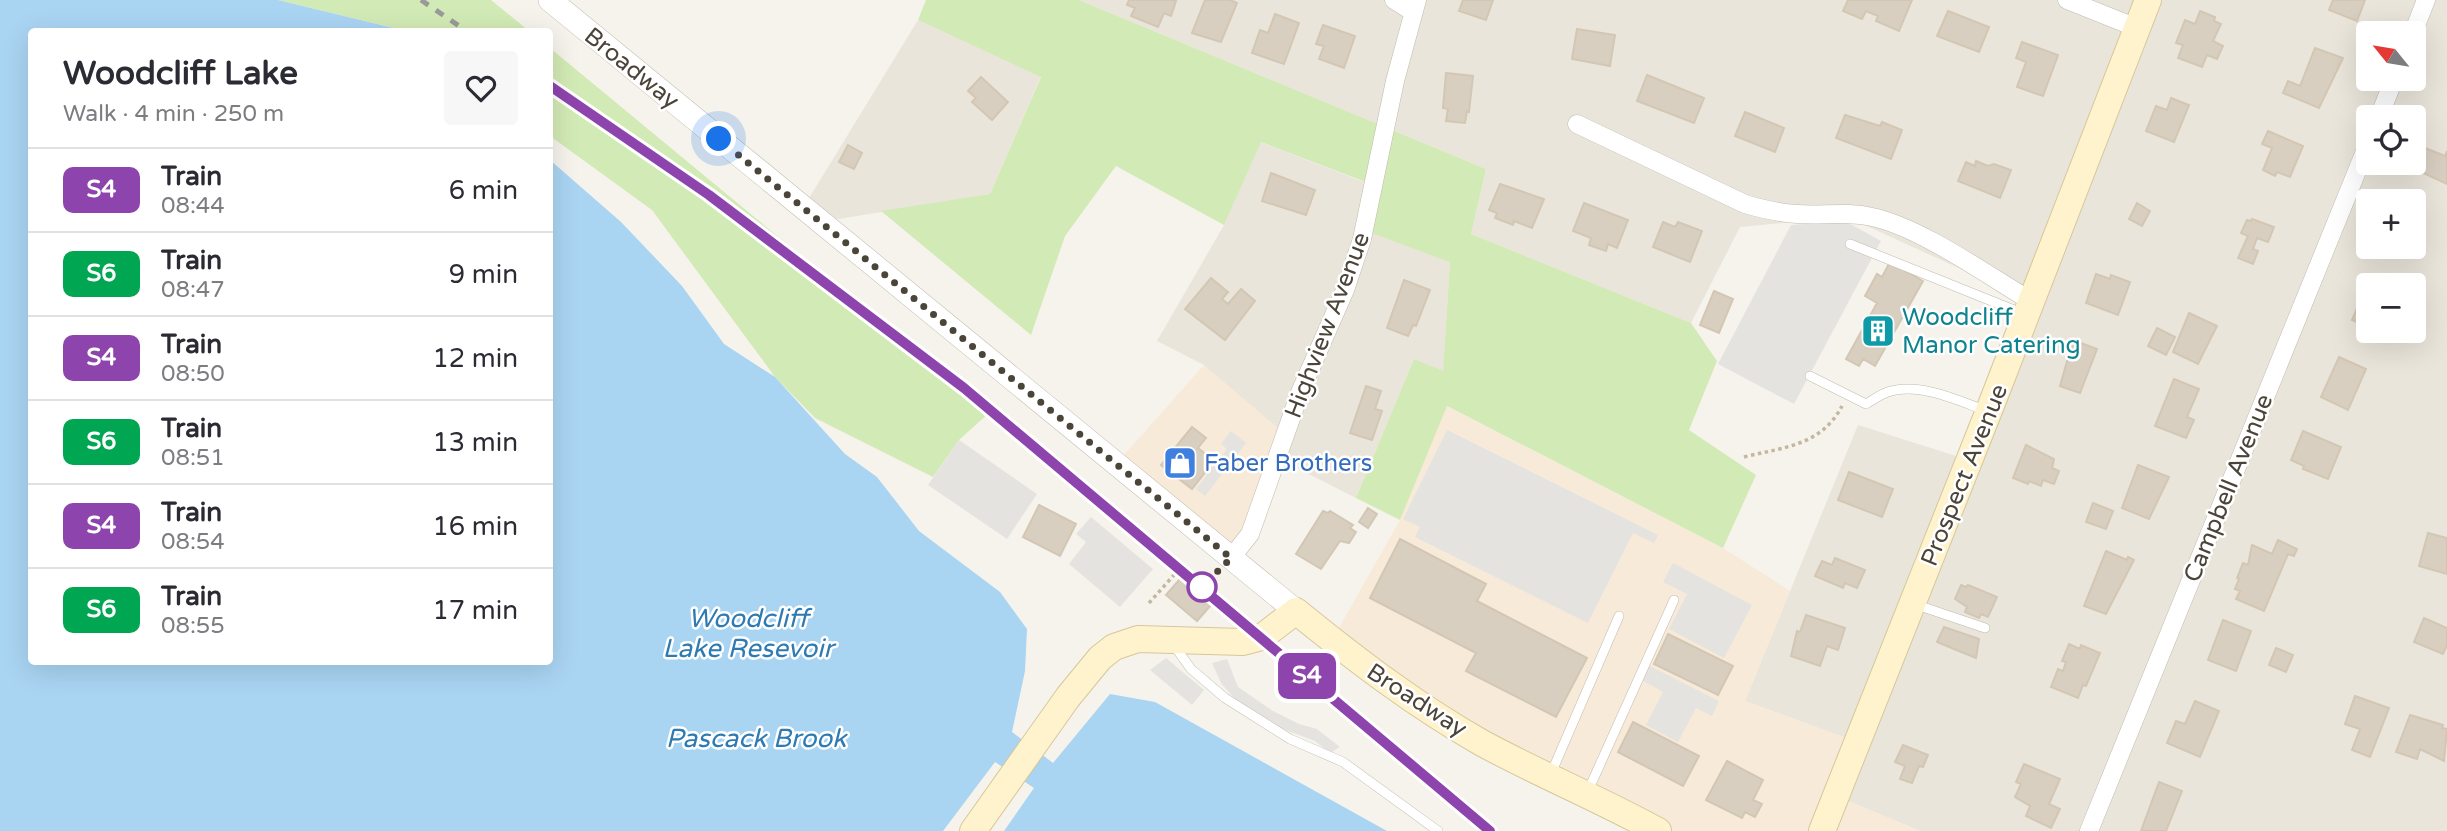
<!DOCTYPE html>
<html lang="en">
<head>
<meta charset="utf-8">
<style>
	body { margin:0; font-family:"Varela Round",sans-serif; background:#f7f7f7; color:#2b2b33; height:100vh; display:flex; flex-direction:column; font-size:26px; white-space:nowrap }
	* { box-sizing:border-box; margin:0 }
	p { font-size:23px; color:#7c7c81 }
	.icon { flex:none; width:38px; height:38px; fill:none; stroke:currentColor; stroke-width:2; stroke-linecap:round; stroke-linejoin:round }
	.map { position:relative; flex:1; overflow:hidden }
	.details { position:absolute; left:28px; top:28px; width:525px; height:637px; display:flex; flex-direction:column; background:#fff; border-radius:7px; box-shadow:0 7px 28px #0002 }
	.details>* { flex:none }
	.badge { padding:0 14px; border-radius:10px; font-size:24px; line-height:46px }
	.needle { width:46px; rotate:300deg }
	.fabs { position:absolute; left:2356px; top:21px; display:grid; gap:14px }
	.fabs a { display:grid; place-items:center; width:70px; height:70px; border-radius:7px; background:#fff; box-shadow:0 7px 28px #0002; font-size:35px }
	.you { position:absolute; width:35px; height:35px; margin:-18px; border:5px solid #fff; border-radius:50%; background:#1a73e8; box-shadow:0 0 0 10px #1a73e833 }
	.map>.badge { position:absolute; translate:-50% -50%; box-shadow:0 0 0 4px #fff }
	.round { display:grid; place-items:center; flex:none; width:74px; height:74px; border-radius:7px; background:#f7f7f7 }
	.headline { display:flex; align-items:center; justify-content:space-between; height:119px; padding:0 35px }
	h1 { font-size:33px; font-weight:700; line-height:52px }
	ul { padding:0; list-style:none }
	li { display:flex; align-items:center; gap:21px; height:84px; padding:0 35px; border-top:2px solid #e1e1e2 }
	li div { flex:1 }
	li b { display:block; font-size:26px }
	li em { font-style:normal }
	li .badge { min-width:77px; font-weight:700; text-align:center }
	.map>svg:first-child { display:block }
</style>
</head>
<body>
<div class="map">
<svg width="2447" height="831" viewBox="0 0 2447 831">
	<rect width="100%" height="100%" fill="#f6f3ec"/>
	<path fill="#eae5da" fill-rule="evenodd" d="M1079 0H2447V831H1920L1836 796 1857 742 1745 701 1858 425 1969 460 2031 301 1847 217 1740 227 1691 323 1471 234 1486 169ZM2368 33H2413V79H2368ZM2368 117H2413V163H2368ZM2368 201H2413V247H2368ZM2368 285H2413V331H2368Z
		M918 20 1041 76 990 194 821 222 803 208Z
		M1260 142 1374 186 1450 262 1443 372 1414 359 1356 498 1277 458 1204 365 1157 341 1224 225Z"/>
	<path fill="#f7ead8" d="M1204 365 1286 435 1231 558 1116 464Z
		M1446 406 1723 548 1790 591 1745 701 1858 742 1836 796 1920 831H1658L1332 640 1400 520Z"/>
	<path fill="#d2eab5" d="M278 0H491L529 31H407Z
		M926 0H1079L1486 169 1471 234 1691 323 1717 361 1689 430 1756 475 1723 548 1447 406 1400 520 1356 498 1414 359 1443 371 1450 262 1358 228 1376 186 1261 142 1224 225 1116 166 1065 236 1031 335 881 211 990 194 1041 77 918 20Z
		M550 48 990 412 959 440 933 477 815 418 775 377 652 210 550 136Z"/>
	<path fill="#e5e3e0" d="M1845 221 1881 241 1794 404 1718 364 1791 225Z
		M1447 430 1658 535 1654 543 1633 533 1588 623 1415 537 1420 527 1403 519Z
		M1231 431 1246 443 1205 496 1196 489 1227 449 1221 444Z
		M959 440 1037 494 1007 539 928 485Z
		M1091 517 1153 569 1120 607 1069 564 1086 542 1076 534Z
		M1673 563 1752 605 1724 658 1669 629 1687 594 1663 582Z
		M1166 658 1204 690 1192 705 1150 670Z
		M1227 659 1238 687 1273 711 1299 724 1317 729 1340 747 1330 753 1315 741 1270 724 1240 705 1221 683 1212 663Z
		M1648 665 1719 701 1712 716 1696 708 1678 742 1646 725 1663 692 1640 679Z"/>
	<path fill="#a9d4f2" d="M0 0H278L406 31 32 32V662H550V160L621 222 682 286 724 344 775 377 845 454 877 477 919 531 1000 592 1027 629 1025 671 1012 732 1053 763 1110 694 1155 702 1387 831H1004L1034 788 995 762 943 831H0Z"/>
	<path fill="#d8cfc1" stroke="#d3c7b4" stroke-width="2" d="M1129 0H1173L1176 1 1171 16 1164 13 1158 27 1131 16 1135 8 1127 5Z
		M1205 0H1230L1237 3 1221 42 1192 33Z
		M1463 0H1493L1486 20 1459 11Z
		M1848 0H1912L1899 31 1876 21 1878 16 1866 11 1862 19 1843 11Z
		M2333 0H2365L2357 21 2329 10Z
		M1948 11 1989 27 1979 52 1937 36Z
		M2200 11 2215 17 2214 21 2221 24 2213 41 2223 46 2217 59 2207 55 2202 67 2178 58 2183 45 2176 43 2185 20 2195 24Z
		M1275 14 1299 23 1284 64 1252 53 1260 30 1268 33Z
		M1323 25 1355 36 1344 68 1319 59 1324 46 1316 44Z
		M1577 29 1615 35 1610 66 1572 59Z
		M2022 42 2058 55 2043 96 2017 87 2026 62 2016 58Z
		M2315 48 2343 58 2319 108 2283 93 2288 81 2300 86Z
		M1446 73 1473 76 1469 112 1467 111 1465 123 1446 121 1448 109 1443 108Z
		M1647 75 1704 98 1694 123 1637 101Z
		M981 77 1008 102 992 120 972 102 976 98 968 91Z
		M2171 98 2189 105 2174 142 2146 131 2156 106 2167 110Z
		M1745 112 1784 128 1775 152 1735 136Z
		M1845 115 1880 126 1882 122 1902 130 1891 159 1836 138Z
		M2268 131 2303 146 2290 177 2277 172 2275 176 2263 170 2272 148 2262 144Z
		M2415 144 2445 156 2447 151V184L2406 165 2413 163Z
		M848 145 862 153 854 169 839 162Z
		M1976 161 1988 166 1994 164 2011 170 2000 198 1958 181 1966 162 1975 166Z
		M1271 173 1315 190 1306 215 1262 201Z
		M1500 184 1544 199 1532 228 1514 221 1513 225 1495 218 1497 213 1489 210Z
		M1584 203 1628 220 1617 248 1608 244 1606 251 1589 245 1591 238 1573 231Z
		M2137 203 2150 211 2142 226 2129 219Z
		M2252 219 2274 227 2268 242 2257 238 2253 249 2258 251 2253 264 2238 258 2248 236 2241 233 2247 220 2251 221Z
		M1663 222 1675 227 1678 222 1702 231 1690 262 1653 247Z
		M1890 262 1923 281 1875 366 1863 359 1859 366 1846 359 1877 303 1865 296 1877 274 1882 277Z
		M2096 274 2110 279 2111 275 2130 282 2118 315 2086 303Z
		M1211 278 1228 292 1222 299 1228 304 1241 289 1255 301 1225 340 1185 309Z
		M2370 278 2387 285H2368V327L2352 320Z
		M1404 280 1430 290 1416 326 1413 325 1408 336 1387 328Z
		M1714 291 1733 299 1719 333 1700 325Z
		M2189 313 2217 326 2198 364 2173 352Z
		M2157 328 2175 337 2166 355 2148 346Z
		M2073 340 2097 349 2080 393 2060 386Z
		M2339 357 2366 369 2348 410 2321 397Z
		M2174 379 2199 389 2187 417 2194 420 2186 438 2155 426Z
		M1366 386 1381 391 1375 409 1382 411 1372 440 1350 433Z
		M1192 427 1206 438 1198 448 1214 461 1192 489 1161 465Z
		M2303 431 2341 447 2328 479 2303 469 2304 466 2291 460Z
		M2026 445 2054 459 2052 468 2059 471 2054 484 2043 480 2041 486 2029 481 2028 484 2013 478Z
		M2138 465 2169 477 2149 519 2122 508Z
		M1849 472 1893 489 1882 517 1838 500Z
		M2093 503 2113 511 2106 529 2086 522Z
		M1039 505 1076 524 1060 556 1023 537Z
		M1368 508 1377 514 1368 528 1359 522Z
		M1323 511 1328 513 1330 511 1353 525 1350 528 1356 532 1349 543 1340 541 1321 569 1296 554Z
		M2428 533 2447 538V574L2419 566Z
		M1400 539 1486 584 1477 601 1587 658 1556 717 1466 671 1476 653 1370 598Z
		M2278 540 2297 549 2294 556 2288 554 2264 611 2236 599 2240 591 2235 589 2239 579 2237 578 2243 563 2248 565 2252 545 2272 554Z
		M2106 551 2127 560 2128 557 2134 560 2106 614 2084 606Z
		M1835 558 1865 570 1857 588 1845 583 1843 588 1815 576 1822 561 1832 565Z
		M1180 579 1211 605 1197 621 1166 595Z
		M1961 585 1966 587 1968 585 1997 597 1988 617 1981 614 1979 618 1965 612 1967 607 1955 599Z
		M1806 615 1845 628 1838 650 1827 646 1820 666 1791 656 1797 631 1800 632Z
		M2424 618 2447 628V645L2443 654 2414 642Z
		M2223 620 2251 631 2236 671 2208 660Z
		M1944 627 1979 639 1976 658 1937 642Z
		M1668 634 1733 666 1718 695 1654 664Z
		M2069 644 2080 649 2081 645 2100 653 2086 686 2083 685 2078 698 2051 687 2058 669 2063 671 2066 662 2062 661Z
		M2276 648 2293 655 2286 672 2269 665Z
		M2355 696 2389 708 2370 757 2352 750 2360 729 2345 724Z
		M2195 701 2219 711 2200 757 2167 743 2176 721 2185 724Z
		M2410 715 2443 725 2442 728 2447 729 2444 761 2420 749 2417 759 2396 752Z
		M1633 722 1699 756 1683 786 1618 752Z
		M1903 745 1928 755 1923 767 1919 766 1912 783 1900 779 1905 766 1895 762Z
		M1727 761 1763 780 1753 800 1762 804 1755 817 1745 812 1742 818 1706 800Z
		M2024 764 2060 779 2049 804 2060 809 2051 828 2026 816 2030 806 2015 797 2021 784 2016 782Z
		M2159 782 2182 791 2166 831H2141Z"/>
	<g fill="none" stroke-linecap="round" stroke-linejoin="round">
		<defs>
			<path id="service" d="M1850 244 2024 314
				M1810 376 1866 404C1873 400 1882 393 1891 391 1922 383 1959 401 1987 411
				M1914 604 1985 628
				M1173 644 1191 669 1225 698 1290 739 1343 762 1438 831
				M1550 776 1619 616
				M1588 791 1674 600"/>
			<path id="minor" d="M1394 0 1413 12
				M2067 0 2137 28
				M2413 33 2426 0
				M2379 117 2394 79
				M1577 124 1745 204C1762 209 1779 213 1797 214 1822 216 1847 211 1872 217 1920 227 1987 275 2031 301
				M1231 558 1250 534 1301 390 1345 290 1362 239 1395 81 1417 0
				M2089 831 2368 144"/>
			<path id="tertiary" d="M550 0 1296 611"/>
			<path id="secondary" d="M973 831 1068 697 1100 658 1114 647 1138 639 1243 642 1262 637 1296 611C1355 659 1415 705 1482 743 1539 774 1600 799 1658 831
				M1822 831 1990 408 2148 0"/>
		</defs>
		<use href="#service" stroke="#c2bbae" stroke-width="10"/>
		<use href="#minor" stroke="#c2bbae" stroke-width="19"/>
		<use href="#tertiary" stroke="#c2bbae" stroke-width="24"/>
		<use href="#secondary" stroke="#d6c79b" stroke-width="28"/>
		<path stroke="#c4b79f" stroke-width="3.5" stroke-dasharray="3.5 3.5" stroke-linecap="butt" d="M1744 457C1784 447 1821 446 1842 406
			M1149 603 1174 575"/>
		<use href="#service" stroke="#fff" stroke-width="9"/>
		<use href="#minor" stroke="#fff" stroke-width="18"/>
		<use href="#tertiary" stroke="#fff" stroke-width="23"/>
		<use href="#secondary" stroke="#fff3cd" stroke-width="26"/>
		<path stroke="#9a9a9a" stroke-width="5" stroke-dasharray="9 9" stroke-linecap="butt" d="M421 0 468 32
			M550 86 665 164 817 275 964 388 1490 831"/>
	</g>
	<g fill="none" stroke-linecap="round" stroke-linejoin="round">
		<defs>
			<path id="line" d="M550 86 709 195 964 388 1490 831"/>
		</defs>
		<use href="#line" stroke="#fff" stroke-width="16"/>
		<use href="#line" stroke="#8e44ad" stroke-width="10"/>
		<path stroke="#4b4439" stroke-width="7" stroke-dasharray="0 12.6" d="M719 139 1231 558 1202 587"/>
	</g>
	<defs>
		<symbol id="building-square" viewBox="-11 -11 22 22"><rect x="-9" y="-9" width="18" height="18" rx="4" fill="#0f9aa8" stroke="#fff"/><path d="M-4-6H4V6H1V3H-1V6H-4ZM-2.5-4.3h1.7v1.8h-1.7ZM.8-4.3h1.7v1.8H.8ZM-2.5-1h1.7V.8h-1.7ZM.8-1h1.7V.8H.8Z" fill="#fff"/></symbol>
		<symbol id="shop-square" viewBox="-11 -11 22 22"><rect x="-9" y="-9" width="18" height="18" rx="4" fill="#3f7fe0" stroke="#fff"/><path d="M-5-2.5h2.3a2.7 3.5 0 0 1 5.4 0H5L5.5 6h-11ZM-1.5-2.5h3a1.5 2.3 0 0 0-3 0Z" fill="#fff"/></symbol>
	</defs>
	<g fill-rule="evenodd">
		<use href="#building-square" x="1859" y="312" width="38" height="38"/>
		<use href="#shop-square" x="1161" y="444" width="38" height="38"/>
	</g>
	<circle fill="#fff" stroke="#8e44ad" stroke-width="3.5" cx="1202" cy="587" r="14"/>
	<g text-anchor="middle" stroke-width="5" stroke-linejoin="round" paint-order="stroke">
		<g font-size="24" fill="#4b4439" stroke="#fff">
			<text transform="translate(632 68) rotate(39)" y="8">Broadway</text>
			<text transform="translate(1327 325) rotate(-69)" y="8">Highview Avenue</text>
			<text transform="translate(1964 475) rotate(-68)" y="8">Prospect Avenue</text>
			<text transform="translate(2228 488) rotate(-68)" y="8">Campbell Avenue</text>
			<text transform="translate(1417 700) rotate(33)" y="8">Broadway</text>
		</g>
		<g font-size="24" fill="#0d838f" stroke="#fff" text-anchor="start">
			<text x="1902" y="325">Woodcliff<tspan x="1902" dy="28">Manor Catering</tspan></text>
		</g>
		<g font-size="24" fill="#366cbe" stroke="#fff" text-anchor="start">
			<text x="1204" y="471">Faber Brothers</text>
		</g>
		<g font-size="26" font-style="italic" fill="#2e7ab2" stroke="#fff">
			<text x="748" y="627">Woodcliff<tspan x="748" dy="30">Lake Resevoir</tspan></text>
			<text x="756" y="747">Pascack Brook</text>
		</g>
	</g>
</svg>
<div class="fabs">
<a><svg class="needle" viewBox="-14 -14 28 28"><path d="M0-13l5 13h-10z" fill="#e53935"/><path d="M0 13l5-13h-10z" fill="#7c7c81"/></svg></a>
<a><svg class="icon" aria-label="locate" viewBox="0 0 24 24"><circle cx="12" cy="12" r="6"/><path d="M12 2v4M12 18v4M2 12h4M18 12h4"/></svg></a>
<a>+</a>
<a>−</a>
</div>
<div class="you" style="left:719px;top:139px"></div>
<b class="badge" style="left:1307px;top:676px;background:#8e44ad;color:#fff">S4</b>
<section class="details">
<div class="headline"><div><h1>Woodcliff Lake</h1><p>Walk · 4 min · 250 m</p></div><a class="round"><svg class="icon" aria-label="heart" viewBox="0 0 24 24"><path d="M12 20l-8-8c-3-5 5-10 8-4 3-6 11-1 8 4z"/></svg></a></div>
<ul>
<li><span class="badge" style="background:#8e44ad;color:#fff">S4</span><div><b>Train</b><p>08:44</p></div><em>6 min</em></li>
<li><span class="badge" style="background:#00a651;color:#fff">S6</span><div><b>Train</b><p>08:47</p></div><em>9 min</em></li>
<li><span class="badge" style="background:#8e44ad;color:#fff">S4</span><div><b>Train</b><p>08:50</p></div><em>12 min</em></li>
<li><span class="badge" style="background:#00a651;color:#fff">S6</span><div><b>Train</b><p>08:51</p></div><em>13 min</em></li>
<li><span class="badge" style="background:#8e44ad;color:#fff">S4</span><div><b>Train</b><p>08:54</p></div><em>16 min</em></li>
<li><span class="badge" style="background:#00a651;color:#fff">S6</span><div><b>Train</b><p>08:55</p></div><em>17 min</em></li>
</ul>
</section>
</div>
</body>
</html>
